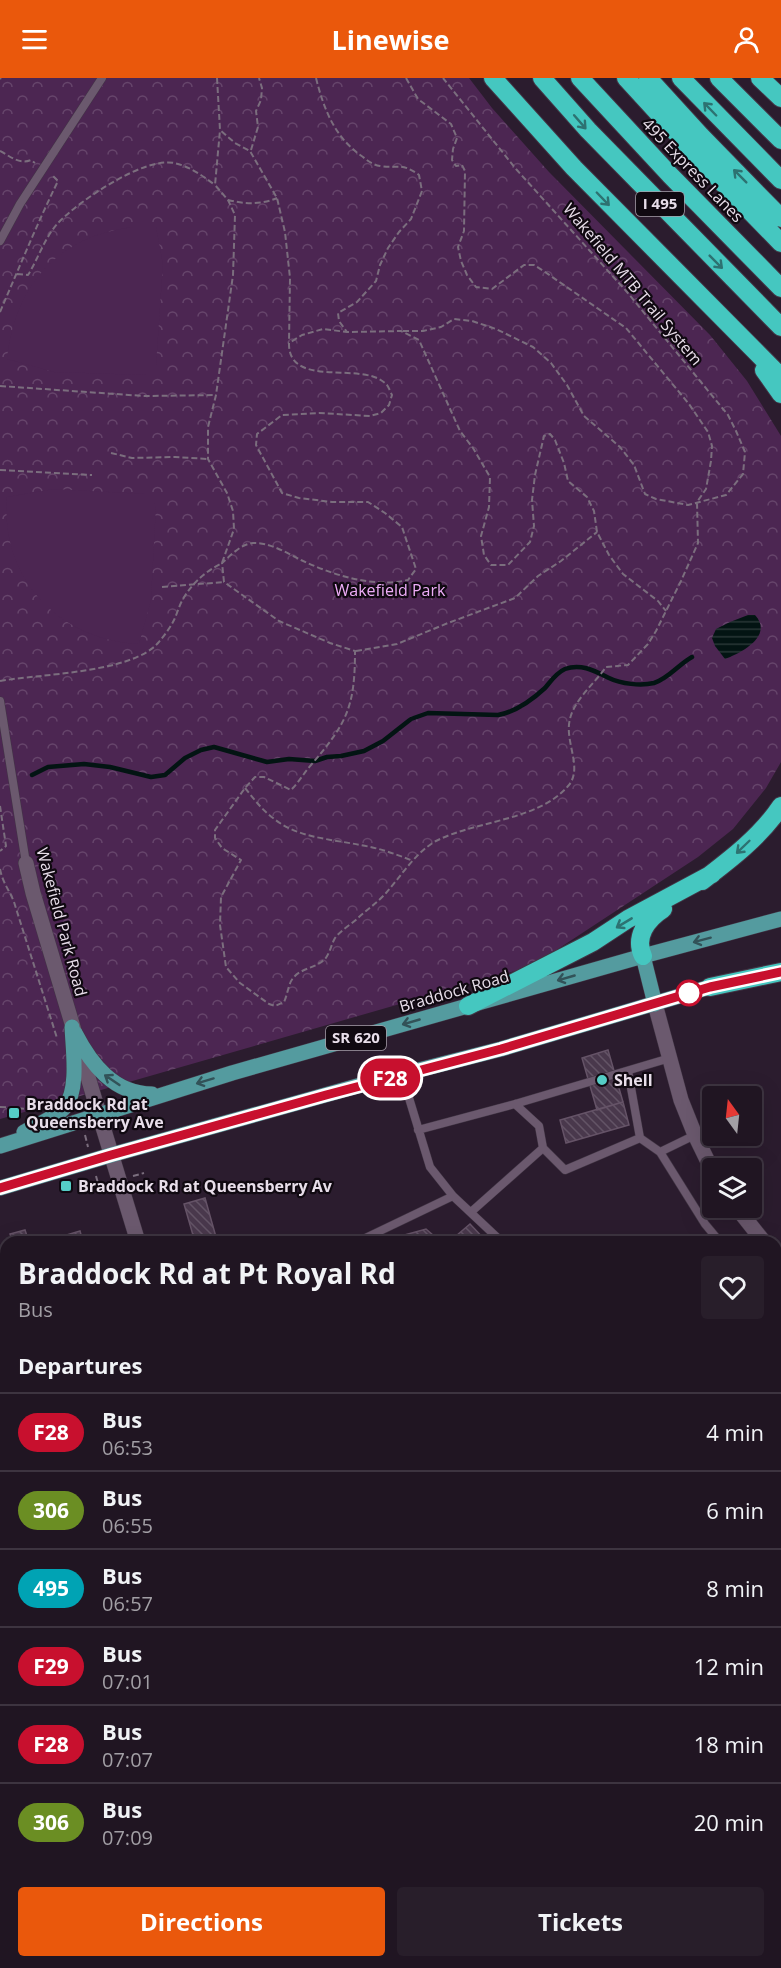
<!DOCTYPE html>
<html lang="en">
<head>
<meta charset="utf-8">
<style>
	body { margin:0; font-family:"Open Sans",sans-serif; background:#281e2a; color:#f1f3f6; height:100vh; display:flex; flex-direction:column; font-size:22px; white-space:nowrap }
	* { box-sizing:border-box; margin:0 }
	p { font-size:20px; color:#a29fa5 }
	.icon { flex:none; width:33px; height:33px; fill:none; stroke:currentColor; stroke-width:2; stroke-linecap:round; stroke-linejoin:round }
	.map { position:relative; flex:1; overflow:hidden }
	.details { position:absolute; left:0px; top:1158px; width:782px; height:732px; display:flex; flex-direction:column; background:#201522; border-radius:18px 18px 0 0; box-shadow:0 6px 24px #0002,0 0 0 2px #3d3440 }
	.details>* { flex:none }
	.badge { padding:0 12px; border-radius:20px; font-size:21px; line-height:39px }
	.needle { width:39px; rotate:345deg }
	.controls { position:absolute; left:702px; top:1008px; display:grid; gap:12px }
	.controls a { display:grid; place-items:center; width:60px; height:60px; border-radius:6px; background:#201522; box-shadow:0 6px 24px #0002,0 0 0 2px #3d3440; font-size:30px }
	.map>.badge { position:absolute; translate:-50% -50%; box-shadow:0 0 0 3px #fff }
	h2 { padding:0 18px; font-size:22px; line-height:54px }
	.round { display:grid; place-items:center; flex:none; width:63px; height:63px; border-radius:6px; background:#281e2a }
	.summary { display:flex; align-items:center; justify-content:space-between; height:102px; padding:0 18px }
	h1 { font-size:28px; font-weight:700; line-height:45px }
	.cta { display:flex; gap:12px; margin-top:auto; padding:12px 18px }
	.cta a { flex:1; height:69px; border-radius:6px; background:#ea580c; color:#fff; font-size:24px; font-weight:700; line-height:69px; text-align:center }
	.cta a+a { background:#281e2a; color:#f1f3f6 }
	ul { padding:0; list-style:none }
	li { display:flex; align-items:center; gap:18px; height:78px; padding:0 18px; border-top:2px solid #3d3440 }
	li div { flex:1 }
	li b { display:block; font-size:22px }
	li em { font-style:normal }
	li .badge { min-width:66px; font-weight:700; text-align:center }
	header { display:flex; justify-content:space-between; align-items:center; height:78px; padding:0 18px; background:#ea580c; color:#fff; font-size:27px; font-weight:700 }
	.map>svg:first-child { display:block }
</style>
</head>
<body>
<header><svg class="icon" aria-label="menu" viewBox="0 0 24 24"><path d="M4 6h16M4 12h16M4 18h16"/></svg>Linewise<svg class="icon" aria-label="person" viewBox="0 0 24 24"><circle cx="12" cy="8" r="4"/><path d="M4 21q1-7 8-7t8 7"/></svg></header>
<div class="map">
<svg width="781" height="1890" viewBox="0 0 781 1890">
	<defs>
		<pattern id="park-crowns" width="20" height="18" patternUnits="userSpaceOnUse" patternTransform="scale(1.5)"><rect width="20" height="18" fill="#4c2652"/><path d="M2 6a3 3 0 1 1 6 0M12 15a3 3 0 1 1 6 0" fill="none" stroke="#66456b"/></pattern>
		<pattern id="water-rules" width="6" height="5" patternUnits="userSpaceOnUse" patternTransform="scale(1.5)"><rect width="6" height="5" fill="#031413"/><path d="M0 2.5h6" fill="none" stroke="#283636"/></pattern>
		<pattern id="building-back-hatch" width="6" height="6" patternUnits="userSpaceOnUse" patternTransform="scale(1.5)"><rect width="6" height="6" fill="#49384c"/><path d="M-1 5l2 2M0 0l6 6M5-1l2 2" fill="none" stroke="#635466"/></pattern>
	</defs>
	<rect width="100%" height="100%" fill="#2b1c2e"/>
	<path fill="url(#park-crowns)" d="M0 0H469L492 30 549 94 710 257 747 303 781 358V684L766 710 733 751 698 779 532 888 0 1041Z"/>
	<path fill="#4c2652" d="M133 149H156L163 186 156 287 146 297 54 294 7 281C15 207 58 158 133 149Z
		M54 411 145 416 156 427 151 522 139 566C60 562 0 501 7 419Z"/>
	<path fill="url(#water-rules)" d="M748 537H755C774 558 741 575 725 581L715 568 712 560 716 551 730 544Z"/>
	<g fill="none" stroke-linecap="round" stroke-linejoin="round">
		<path stroke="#031413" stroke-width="4.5" d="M32 697 48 689 84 686 110 689 151 699 165 697 185 680 201 672 214 669 267 684 289 681 315 683 327 679 341 678 364 673 383 663 411 641 428 635 498 637C515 634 532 622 545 610 551 603 556 595 565 591 581 585 595 593 609 600 621 606 641 608 654 605 668 601 679 586 692 579"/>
	</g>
	<path fill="url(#building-back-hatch)" stroke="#655367" stroke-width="1.5" d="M608 972 623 1024 597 1032 582 980Z
		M623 1024 629 1047 566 1065 560 1042Z
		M205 1120 216 1159 195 1164 184 1126Z
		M470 1146 487 1164H449Z
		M426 1151 441 1164H395L401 1158Z
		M25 1152 29 1164H13L10 1156Z
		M80 1153 83 1164H62L60 1159Z
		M6 1317V1347L5 1343 0 1344V1319Z
		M781 1407V1504L776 1510V1412Z
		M6 1411V1446L0 1448V1413Z
		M4 1647 6 1670 0 1672V1648Z
		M779 1763H781V1788L776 1786V1771Z
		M6 1869V1884H25V1886L12 1890H0V1870Z
		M385 1884H411L414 1890H388Z
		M516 1884H542L546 1890H521Z
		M671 1884H715L712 1890H668Z"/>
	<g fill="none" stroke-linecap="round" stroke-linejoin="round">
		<defs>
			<path id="service" d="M0 163 20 126 102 0
				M0 623 26 785
				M628 993 640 1060
				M402 997 430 1089 453 1118 502 1164
				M515 1026 539 1048 543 1070 565 1092 640 1060 660 1074 705 1146 720 1164
				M418 1052 515 1026 670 980
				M660 1074 695 1057
				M471 1134 543 1070
				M357 1164 453 1118
				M776 1217 781 1222
				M776 1253 781 1248
				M776 1399 781 1394
				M776 1526 781 1522
				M776 1628 781 1629"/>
			<path id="minor" d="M26 785 33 815 99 1036
				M655 926 681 1022 695 1057 712 1092
				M737 1130 764 1164
				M776 1177 781 1182
				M0 1274 6 1272
				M0 1496 6 1494
				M0 1717 6 1716
				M254 1884 256 1890
				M466 1884 471 1890
				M164 1890 184 1884"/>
			<path id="tertiary" d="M99 1036 138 1164
				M776 1844 781 1846"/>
			<path id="primary" d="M643 878 655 926
				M75 955C91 986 114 1016 152 1016
				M24 1054C35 1048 58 1038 65 1029 79 1011 73 972 72 949
				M0 1068 232 995 643 878 781 841
				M0 1110 111 1077 368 1005 501 971 720 906"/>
			<path id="motorway" d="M493 0 574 90 781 299
				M542 0 588 52 781 249
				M580 0 670 97 781 210
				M626 0 713 95 781 165
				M648 0 701 58 781 140
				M681 0 781 102
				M719 0 781 62
				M760 0 781 20
				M764 292 781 316
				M702 803C731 781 761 758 781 728
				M643 878C634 859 647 841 663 831
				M710 909 781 894
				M468 928 593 864 628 841 712 796"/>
		</defs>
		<use href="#service" stroke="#423645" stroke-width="9"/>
		<use href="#minor" stroke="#423645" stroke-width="16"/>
		<use href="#tertiary" stroke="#423645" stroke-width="16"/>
		<use href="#primary" stroke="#423645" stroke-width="16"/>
		<use href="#motorway" stroke="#423645" stroke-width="20"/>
		<path stroke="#7b6e7e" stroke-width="2" stroke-dasharray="6 3" stroke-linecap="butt" d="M217 0 220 52 235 65 250 73 277 120 285 154 290 200 289 264
			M316 0C324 32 335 60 363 79 368 83 373 87 380 88 399 91 401 84 419 97L422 113 411 141 399 154 388 170 380 187 376 203 357 224 338 235 339 243 347 254
			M406 0 418 21 451 46 457 60 453 71 452 82 456 88 462 87 465 93 464 153 458 169 461 183 467 197 476 209 492 211 524 187H534L545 194 626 250 689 326 708 354 712 368 711 383 706 411 697 424 698 465 681 503 656 553 648 566 628 587 606 589C595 605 574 622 570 641 564 663 583 689 569 707 539 743 477 742 436 763 416 774 401 798 386 815 378 824 368 831 359 839 352 846 341 852 335 860 331 867 330 875 325 881 316 890 302 890 294 899 288 905 288 916 284 924L275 928 269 926 240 905 226 889 220 847 221 819 241 782 222 770 215 760V752L245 710 255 699H264L291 712C299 704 304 695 311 687 347 645 355 629 355 573L330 565 279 543 224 504 222 485C231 477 241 466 253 465 269 464 287 475 301 482 333 497 372 510 408 502L416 491 402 449 385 435 368 424H332L299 420 282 415 256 367 257 356 282 337 319 335 370 338 381 335 389 327 392 317C390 313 388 307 385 305 361 283 288 311 289 265L302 257 323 251 347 254 401 253 419 262 460 353 473 370 490 399 489 429 481 458 484 477 491 487H508L530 464 534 448 532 422 535 397 544 358 550 356 555 362 564 385 568 403 587 419 594 433 597 454 609 477 623 496 658 523 666 533
			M0 1 1 0
			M251 72 258 49 256 33 261 22 262 10 259 0
			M0 73C10 78 19 87 31 82L35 85
			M228 122C244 126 261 127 277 120
			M17 196 28 197C38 181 45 159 58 145 79 123 143 79 174 85 189 88 203 98 215 107
			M0 234C19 190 37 146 58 103L52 97
			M403 253H423L441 249 454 241 472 243 496 251 533 269 551 285 567 307 584 338 620 369 634 387 645 416 656 421 688 427 726 417 743 396 745 374 736 353 728 337 627 214 516 91 443 0
			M0 308 144 318 216 317
			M111 375 132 380 175 379 208 381
			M0 392 92 397
			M162 509 224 504
			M356 573 397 566 448 545 515 520 538 498 561 483 597 454
			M0 603C39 596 132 595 158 565 164 558 170 550 174 542 177 536 179 528 183 521 193 504 205 494 222 485L234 451 233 433 227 415 208 381V349L216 317 233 197 235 137 228 122 215 107 220 52
			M245 710C254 721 262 732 273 740 297 760 331 761 360 767 379 770 396 776 413 783
			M0 728 6 768 0 773
			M0 791C3 806 9 811 14 824L57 960
			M0 1029C12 1029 23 1032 35 1030
			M85 1057 88 1069
			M96 1098 99 1109 105 1107
			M133 1098 144 1095"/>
		<use href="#service" stroke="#6b596e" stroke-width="8"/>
		<use href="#minor" stroke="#6b596e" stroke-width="15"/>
		<use href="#tertiary" stroke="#6b596e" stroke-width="15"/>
		<use href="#primary" stroke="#549b9f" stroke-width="15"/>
		<use href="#motorway" stroke="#45c7c0" stroke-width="18"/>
	</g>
	<defs><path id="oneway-shaft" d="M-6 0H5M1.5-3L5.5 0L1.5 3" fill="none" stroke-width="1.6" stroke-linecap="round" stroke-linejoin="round" transform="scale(1.5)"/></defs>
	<g stroke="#2d7271">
		<use href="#oneway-shaft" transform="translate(710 31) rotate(-134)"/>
		<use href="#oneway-shaft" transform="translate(580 44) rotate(49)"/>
		<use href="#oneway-shaft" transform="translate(740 98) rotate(-135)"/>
		<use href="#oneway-shaft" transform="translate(603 121) rotate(46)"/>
		<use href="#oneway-shaft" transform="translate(716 184) rotate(45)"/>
		<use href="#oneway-shaft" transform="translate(743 769) rotate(136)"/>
		<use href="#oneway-shaft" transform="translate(624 845) rotate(149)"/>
	</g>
	<g stroke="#325258">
		<use href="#oneway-shaft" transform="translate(702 862) rotate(165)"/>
		<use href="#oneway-shaft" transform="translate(566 900) rotate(164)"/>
		<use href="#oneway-shaft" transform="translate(411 944) rotate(164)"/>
		<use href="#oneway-shaft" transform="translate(112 1002) rotate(-146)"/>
		<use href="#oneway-shaft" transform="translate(205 1003) rotate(163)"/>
	</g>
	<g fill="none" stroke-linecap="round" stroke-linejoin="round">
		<defs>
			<path id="line" d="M0 1110 111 1077 326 1017 501 971 710 909 781 894"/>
		</defs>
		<use href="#line" stroke="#fff" stroke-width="14"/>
		<use href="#line" stroke="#c8102e" stroke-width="9"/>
	</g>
	<circle fill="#fff" stroke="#c8102e" stroke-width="3" cx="689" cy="915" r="12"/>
	<g fill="#55cdc6" stroke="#100911" stroke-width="2">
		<circle cx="602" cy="1002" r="6"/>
		<rect x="8" y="1029" width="12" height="12" rx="3"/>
		<rect x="60" y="1102" width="12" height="12" rx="3"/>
	</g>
	<g text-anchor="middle" stroke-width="4.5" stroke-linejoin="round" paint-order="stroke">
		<g fill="#100911" stroke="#a79ea9" stroke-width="1.5">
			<rect x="636" y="114" width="48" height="24" rx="4.5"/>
			<rect x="326" y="948" width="60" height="24" rx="4.5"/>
		</g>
		<g font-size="15" font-weight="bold" fill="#e8deea">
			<text x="660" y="131">I 495</text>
			<text x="356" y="965">SR 620</text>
		</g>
		<g font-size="16" fill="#e8deea" stroke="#100911">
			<text transform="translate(693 92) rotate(46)" y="6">495 Express Lanes</text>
			<text transform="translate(633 206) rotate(50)" y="6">Wakefield MTB Trail System</text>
			<text transform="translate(62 844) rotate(75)" y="6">Wakefield Park Road</text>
			<text transform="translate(454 913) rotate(-16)" y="6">Braddock Road</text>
		</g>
		<g font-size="16" fill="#eeadf8" stroke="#100911">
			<text x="390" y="518">Wakefield Park</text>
		</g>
		<g font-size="16" font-weight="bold" fill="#e8deea" stroke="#100911" text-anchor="start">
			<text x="614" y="1008">Shell</text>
			<text x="26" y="1032">Braddock Rd at<tspan x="26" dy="18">Queensberry Ave</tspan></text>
			<text x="78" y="1114">Braddock Rd at Queensberry Av</text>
		</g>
	</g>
</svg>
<div class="controls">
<a><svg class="needle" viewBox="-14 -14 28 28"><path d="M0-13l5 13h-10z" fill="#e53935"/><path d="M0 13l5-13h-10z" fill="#a29fa5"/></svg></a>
<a><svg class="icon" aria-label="layers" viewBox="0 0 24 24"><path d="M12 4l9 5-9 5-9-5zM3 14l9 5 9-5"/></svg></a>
</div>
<b class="badge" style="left:390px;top:1000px;background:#c8102e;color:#fff">F28</b>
<section class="details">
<div class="summary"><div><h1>Braddock Rd at Pt Royal Rd</h1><p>Bus</p></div><a class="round"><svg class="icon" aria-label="heart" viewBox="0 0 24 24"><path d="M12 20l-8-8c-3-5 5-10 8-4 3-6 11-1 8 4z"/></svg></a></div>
<h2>Departures</h2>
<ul>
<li><span class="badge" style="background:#c8102e;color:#fff">F28</span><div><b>Bus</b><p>06:53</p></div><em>4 min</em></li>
<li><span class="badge" style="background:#6b8e23;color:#fff">306</span><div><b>Bus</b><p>06:55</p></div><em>6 min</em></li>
<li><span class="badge" style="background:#00a3b4;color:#fff">495</span><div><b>Bus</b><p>06:57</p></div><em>8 min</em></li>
<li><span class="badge" style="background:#c8102e;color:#fff">F29</span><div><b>Bus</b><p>07:01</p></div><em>12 min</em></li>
<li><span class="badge" style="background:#c8102e;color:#fff">F28</span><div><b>Bus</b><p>07:07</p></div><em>18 min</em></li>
<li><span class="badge" style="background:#6b8e23;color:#fff">306</span><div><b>Bus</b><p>07:09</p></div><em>20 min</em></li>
</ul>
<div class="cta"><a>Directions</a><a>Tickets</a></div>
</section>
</div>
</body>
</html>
